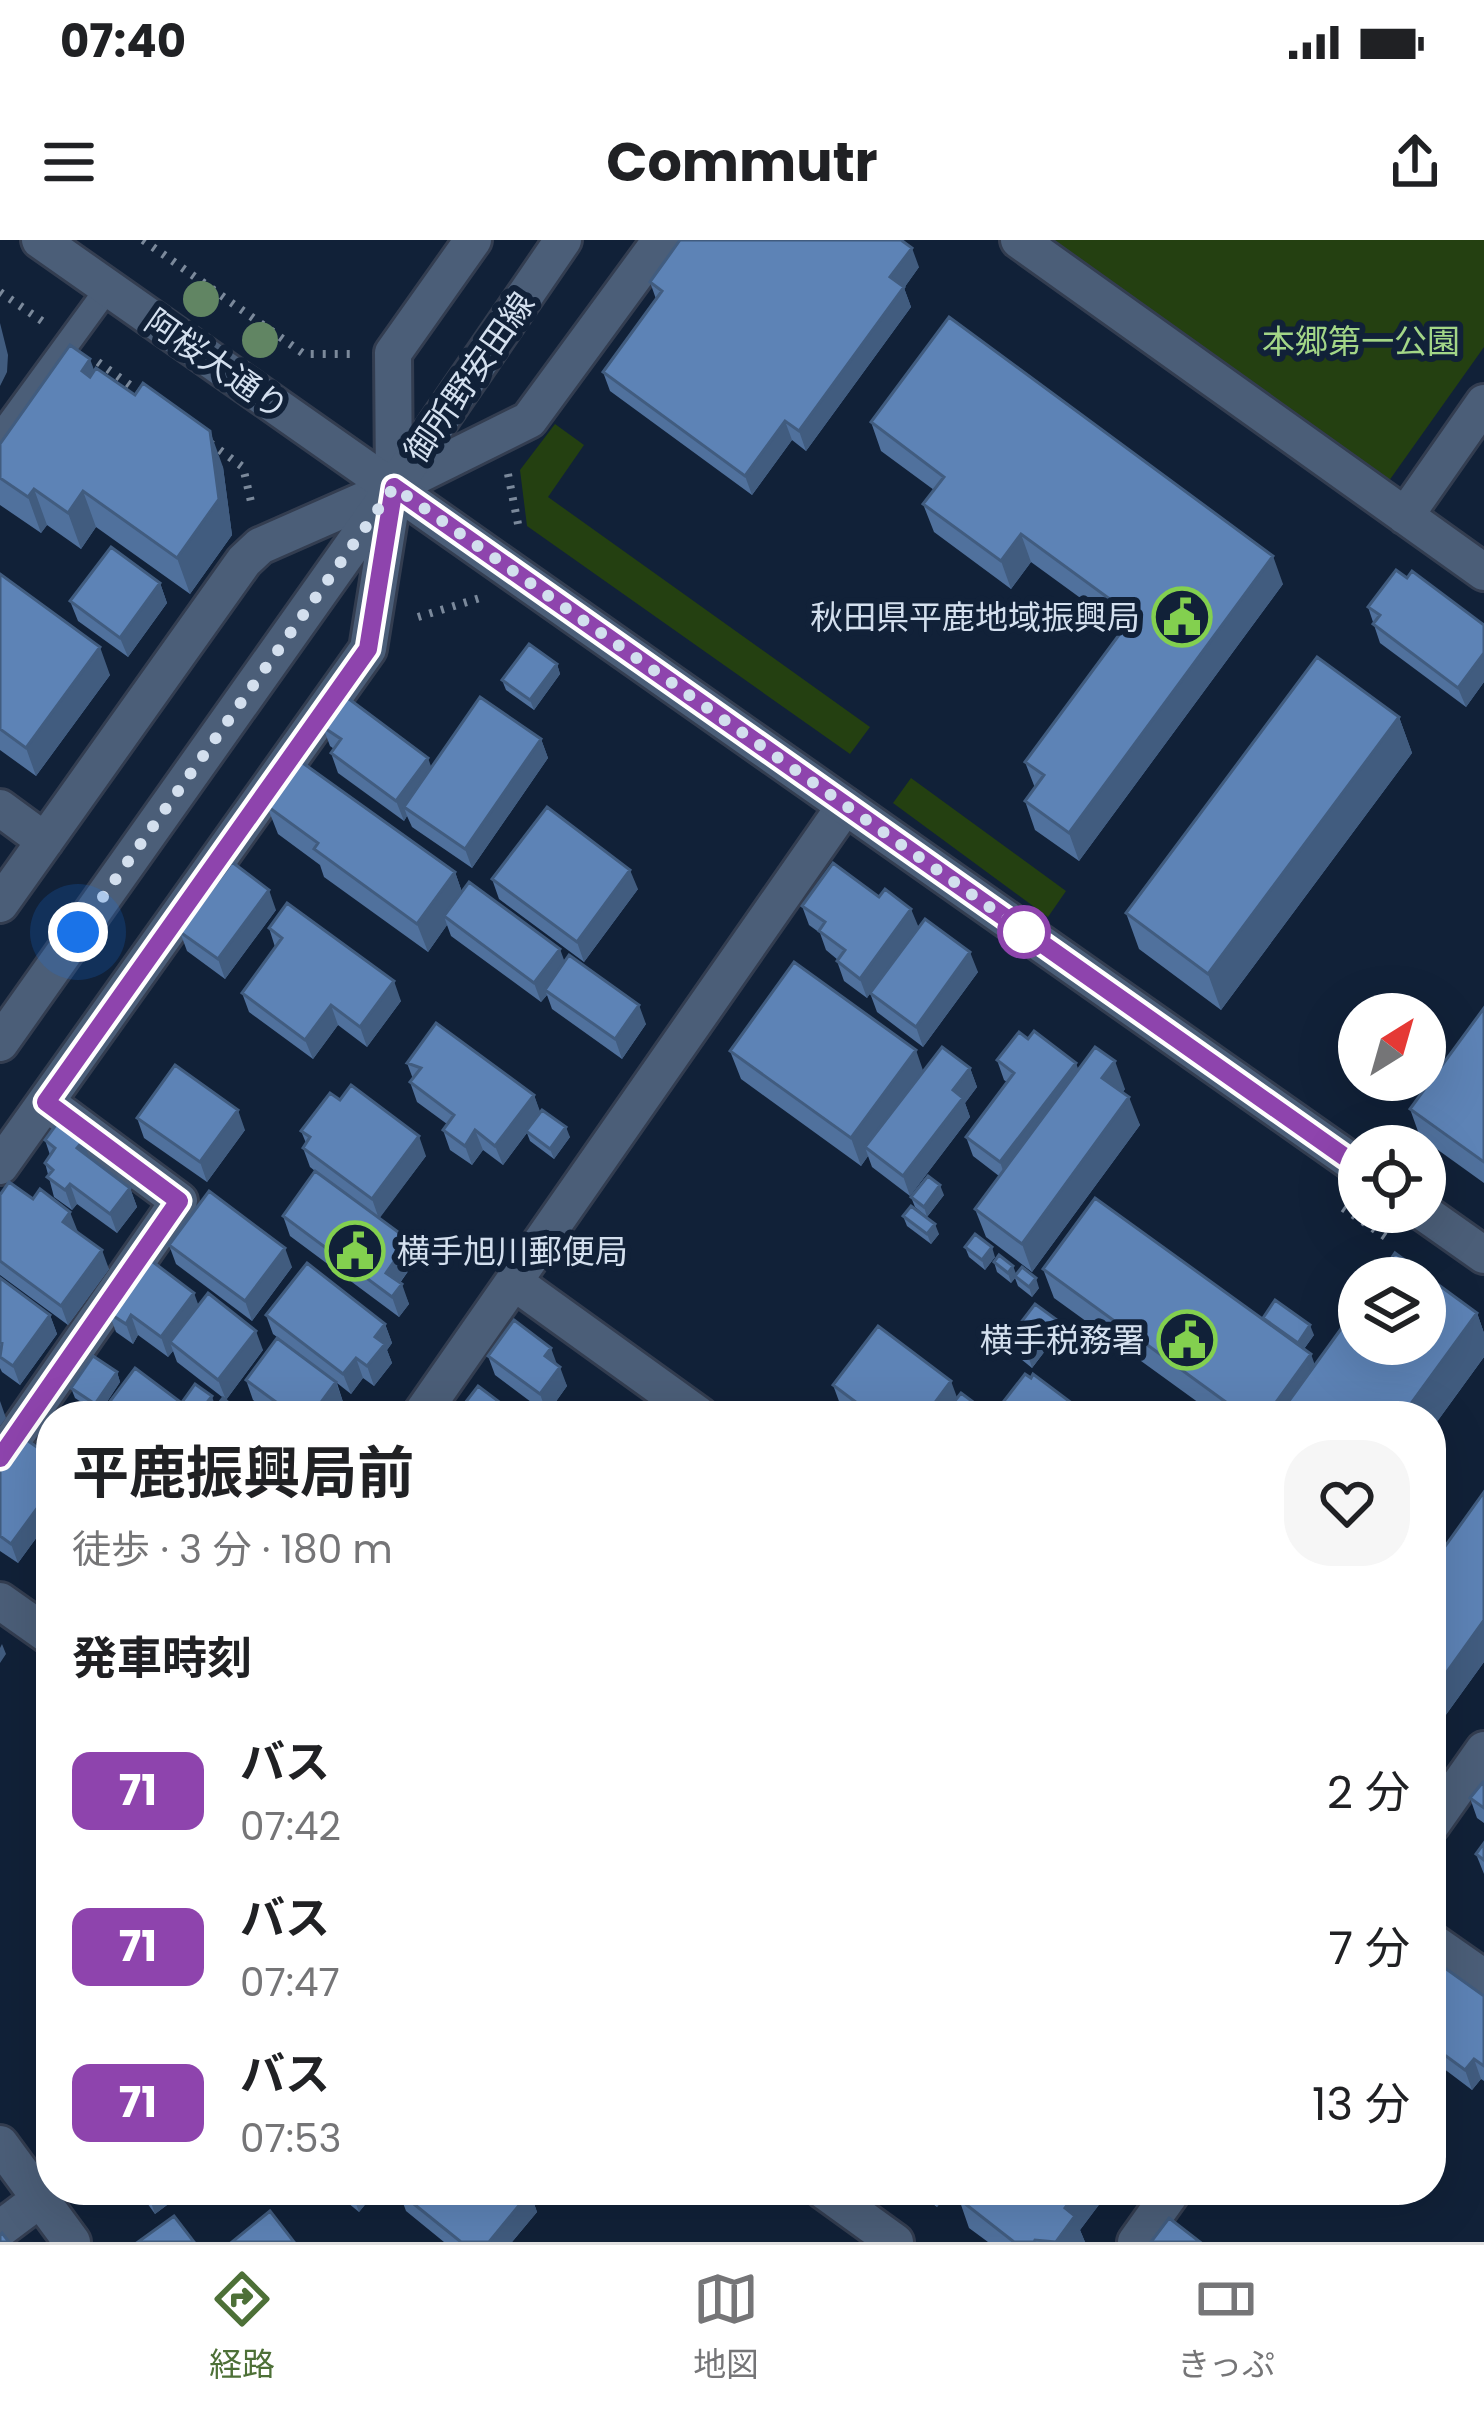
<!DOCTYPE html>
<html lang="ja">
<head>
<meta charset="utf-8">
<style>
	body { margin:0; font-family:Poppins,"Noto Sans JP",sans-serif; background:#f6f6f6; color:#202124; height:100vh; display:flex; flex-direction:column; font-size:45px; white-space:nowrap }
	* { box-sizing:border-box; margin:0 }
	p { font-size:39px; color:#757577 }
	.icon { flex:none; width:66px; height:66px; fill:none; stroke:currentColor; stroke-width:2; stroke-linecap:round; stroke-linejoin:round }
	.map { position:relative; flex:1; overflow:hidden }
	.side { position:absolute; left:36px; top:1161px; width:1410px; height:804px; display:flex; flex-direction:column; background:#fff; border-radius:48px; box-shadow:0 12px 48px #0002 }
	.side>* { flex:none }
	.badge { padding:0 24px; border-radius:18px; font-size:42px; line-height:78px }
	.needle { width:78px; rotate:37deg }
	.buttons { position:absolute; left:1338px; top:753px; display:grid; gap:24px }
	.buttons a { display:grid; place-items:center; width:108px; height:108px; border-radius:50%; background:#fff; box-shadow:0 12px 48px #0002; font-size:60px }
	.you { position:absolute; width:60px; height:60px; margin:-30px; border:9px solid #fff; border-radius:50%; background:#1a73e8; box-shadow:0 0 0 18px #1a73e833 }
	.map>.badge { position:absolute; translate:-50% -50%; box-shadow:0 0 0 6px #fff }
	h2 { padding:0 36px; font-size:45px; line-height:108px }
	.round { display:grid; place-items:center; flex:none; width:126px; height:126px; border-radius:48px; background:#f6f6f6 }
	.head { display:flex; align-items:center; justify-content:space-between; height:204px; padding:0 36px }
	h1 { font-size:57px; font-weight:700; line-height:90px }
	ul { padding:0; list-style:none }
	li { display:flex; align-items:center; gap:36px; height:156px; padding:0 36px }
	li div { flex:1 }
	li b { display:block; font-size:45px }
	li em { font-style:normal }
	li .badge { min-width:132px; font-weight:700; text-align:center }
	.status { display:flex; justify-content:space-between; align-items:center; height:84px; padding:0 60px; background:#fff; direction:ltr }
	.status svg { height:33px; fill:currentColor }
	header { display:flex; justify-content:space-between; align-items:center; height:156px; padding:0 36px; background:#fff; font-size:54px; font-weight:700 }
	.dock { display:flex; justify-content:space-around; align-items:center; height:168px; border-top:3px solid #e0e0e0; background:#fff; font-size:33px; color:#757577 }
	.dock a { display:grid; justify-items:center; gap:6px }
	.dock .on { color:#4d7037 }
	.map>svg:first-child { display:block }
</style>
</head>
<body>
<div class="status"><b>07:40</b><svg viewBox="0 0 49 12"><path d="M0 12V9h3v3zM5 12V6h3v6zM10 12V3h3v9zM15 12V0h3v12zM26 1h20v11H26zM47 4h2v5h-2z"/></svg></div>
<header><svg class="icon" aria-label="menu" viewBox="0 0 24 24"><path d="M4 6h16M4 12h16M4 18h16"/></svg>Commutr<svg class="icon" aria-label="share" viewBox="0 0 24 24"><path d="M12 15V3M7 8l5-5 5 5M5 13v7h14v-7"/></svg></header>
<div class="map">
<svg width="1484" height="2002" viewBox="0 0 1484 2002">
	<rect width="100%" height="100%" fill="#112138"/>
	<path fill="#244011" d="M1052 0H1484V107L1386 245Z
		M555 184 584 205 548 257 870 487 850 514 527 286 520 230Z
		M911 538 1066 651 1048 677 893 563Z"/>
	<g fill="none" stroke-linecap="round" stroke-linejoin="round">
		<defs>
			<path id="lane" d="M0 196 108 48"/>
			<path id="street" d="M1019 0 1484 332
				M1405 276 1484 163
				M0 568 45 601
				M0 664 244 321 260 306 394 247 529 180 661 0
				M0 926 368 409 394 247 393 113 473 0
				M514 1042 700 1176
				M420 1176 845 566
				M0 1218 179 961 46 862
				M0 1361 51 1397
				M1431 1585 1484 1510
				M1431 1701 1484 1738
				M0 1904 72 2002
				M823 1950 895 2002
				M0 1989 40 1959
				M1136 2002 1173 1950"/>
			<path id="secondary" d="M40 0 1359 927
				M0 803 394 247 563 0
				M1423 972 1484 1015"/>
		</defs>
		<use href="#lane" stroke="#333d50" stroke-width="30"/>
		<use href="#street" stroke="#333d50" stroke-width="42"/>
		<use href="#secondary" stroke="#333d50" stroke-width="42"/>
		<path stroke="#7b899b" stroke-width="8" stroke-dasharray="3 9" stroke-linecap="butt" d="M143 0 304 114H351
			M0 52 42 81
			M98 122 144 155
			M210 203 243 227 252 266
			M508 234 518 284
			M418 377 480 358
			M1343 968 1390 1000"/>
		<use href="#lane" stroke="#4b5e78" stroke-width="24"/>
		<use href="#street" stroke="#4b5e78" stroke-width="36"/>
		<use href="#secondary" stroke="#4b5e78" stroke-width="36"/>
	</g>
	<g fill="#618563">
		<circle cx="201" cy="59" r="18"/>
		<circle cx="260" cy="100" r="18"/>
	</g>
	<path fill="#50719d" d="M919 27 904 48 911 67 806 211 792 200 752 255 610 151 603 132 656 59 650 42Z
		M94 131 223 227 232 295 190 354 96 287 81 309 47 285 41 293 0 265V204Z
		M871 182 1283 344 1079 621 1035 590 1025 561 1035 548 1025 522 1123 389 1031 322 1011 349 934 292 923 264 934 250 881 211Z
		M0 334 110 435 36 536 0 510Z
		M1407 338 1484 385V442L1466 467 1380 403 1368 367Z
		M160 343 167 363 128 417 78 381 70 361Z
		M557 424 560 434 534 470 506 450 502 440Z
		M1399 477 1412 513 1221 770 1139 709 1126 673Z
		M323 487 432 528 541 499 548 518 472 628 412 587 407 576 404 581 338 533 331 513 334 509 330 506Z
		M267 566 455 632 462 652 565 722 646 784 622 819 552 769 547 755 541 762 451 696 447 685 428 712 324 637 320 625 278 594Z
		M492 639 638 649 584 722 499 659Z
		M802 666 918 687 978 732 923 807 877 772 870 753 867 758 844 741 837 721 838 720 826 710 820 693 809 685Z
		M276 670 225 739 187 711 180 692Z
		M269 688 401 761 367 807 338 785 313 819 249 772 242 753 275 707Z
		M1484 768V943L1420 897 1410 869Z
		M1028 799 1078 829 1125 849 1123 852 1140 885 1032 1032 986 997 975 969 999 936 973 916 966 897 1007 842 1004 840 997 820Z
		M730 811 923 831 970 828 977 847 965 863 970 877 910 956 872 927 868 916 861 926 741 839Z
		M407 823 534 855 540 873 570 897 554 919 530 901 527 893 503 925 483 910 472 925 450 910 443 890 447 884 417 862 410 842 413 839Z
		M137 878 245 890 207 942 144 898Z
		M301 891 426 916 379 978 409 1000 416 1020 400 1043 409 1064 399 1077 290 996 283 976 315 931 310 927 303 908 306 903Z
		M45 900 89 917 130 948 137 967 117 993 77 964 72 970 54 957 45 923 50 915Z
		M0 955 78 992 109 1029 68 1085 0 1035Z
		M944 955 927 977 915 967 911 957Z
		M903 976 939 994 931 1004 907 986Z
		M169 1005 292 1027 252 1081 176 1024Z
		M965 1007 995 1017 985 1030 969 1017Z
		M994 1022 1016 1034 1039 1048 1032 1057 1018 1046 1015 1038 1011 1043 997 1032Z
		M1043 1029 1263 1079 1314 1095 1304 1109 1315 1125 1477 1073 1484 1093V1117L1431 1190V1176H1217L1054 1058Z
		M0 1038 50 1075 57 1094 20 1145 2 1132 0 1128Z
		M198 1065 263 1110 226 1160 177 1122 173 1111 168 1117 138 1095 133 1104 116 1092 109 1073Z
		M266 1075 385 1084 392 1103 387 1110 392 1123 374 1146 363 1138 351 1154 337 1143 343 1162 333 1176H275L253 1160 246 1140 306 1119 273 1094Z
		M1057 1080 1061 1090 1032 1128 1011 1111 1007 1101Z
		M488 1116 557 1125 567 1146 547 1174 495 1135Z
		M117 1132 120 1142 99 1174 75 1158 71 1148Z
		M833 1145 957 1158 992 1176H856L840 1164Z
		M1004 1161 1080 1176H1014L1007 1171Z
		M51 1217V1290L45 1286 18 1323 0 1311V1231Z
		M1484 1252V1422L1440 1483 1431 1477V1326Z
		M1484 1542V1583L1477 1578 1470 1558Z
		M1484 1603V1634L1476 1614Z
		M1431 1718 1484 1756V1841L1481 1839 1472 1850 1431 1819Z
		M123 1950H187L155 1974 142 1956 132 1963Z
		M332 1950H377L359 1972Z
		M566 1950H597L586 1965Z
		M914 1950H950L937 1967Z
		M966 1950H1100L1097 1953 1101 1962 1080 1990 1085 2002H988L969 1988 959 1959Z
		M399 1952H530L537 1972 512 2002H444L406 1971Z"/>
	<path fill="#415c7f" d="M912 8 919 27 904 48 911 67 806 211 799 191 890 37Z
		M0 83 8 115 7 132 0 146Z
		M90 119 103 154 82 131Z
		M785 181 792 200 752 255 745 236Z
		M210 191 223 227 232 295 190 354 177 318Z
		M34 249 47 285 41 293 28 257Z
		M83 251 96 287 81 309 68 273Z
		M1021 294 1031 322 1011 349 1001 321Z
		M1273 316 1283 344 1079 621 1069 593Z
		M160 343 167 363 128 417 120 398Z
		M100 407 110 435 36 536 26 508Z
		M1484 413V442L1466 467 1458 448Z
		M557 424 560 434 534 470 530 460Z
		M1399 477 1412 513 1221 770 1208 734Z
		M541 499 548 518 472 628 465 609Z
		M428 518 435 537 404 567 407 576 404 581 396 561Z
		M630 630 638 649 584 722 577 702Z
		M455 632 465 661 444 676 447 685 428 712 417 684Z
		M269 650 276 670 225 739 218 719Z
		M911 669 919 688 867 758 860 739Z
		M560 709 567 728 545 750 547 755 541 762 534 743Z
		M970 712 978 732 923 807 916 787Z
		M394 741 401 761 367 807 360 787Z
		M331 765 338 785 313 819 305 800Z
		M639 765 646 784 622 819 615 799Z
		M916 810 926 839 865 907 868 916 861 926 851 898Z
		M1115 821 1125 849 1113 866 1102 838Z
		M1076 823 1083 842 1007 942 1000 922Z
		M970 828 977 847 965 863 970 877 910 956 903 936 953 850Z
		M534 855 541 874 503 925 495 906Z
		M1129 857 1140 885 1032 1032 1022 1004Z
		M238 870 245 890 207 942 200 922Z
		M566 887 570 897 554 919 550 909Z
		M475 890 483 910 472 925 465 906Z
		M419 896 426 916 379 979 372 959Z
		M83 901 90 920 77 908Z
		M70 944 77 964 72 970 65 950Z
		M940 945 944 955 927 977 924 967Z
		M130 948 137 967 117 993 110 974Z
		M70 972 78 992 63 982Z
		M935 984 939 994 931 1004 927 994Z
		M409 1000 416 1020 393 1052 386 1033Z
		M992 1007 995 1017 985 1030 982 1020Z
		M285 1008 292 1027 252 1081 245 1061Z
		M102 1010 109 1029 68 1085 61 1066Z
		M1013 1026 1017 1036 1011 1043 1008 1033Z
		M1036 1038 1039 1048 1032 1057 1029 1047Z
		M402 1044 409 1064 399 1077 392 1057Z
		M194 1053 201 1072 170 1102 173 1111 168 1117 161 1097Z
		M1477 1073 1484 1093V1117L1431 1190V1176H1402Z
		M50 1075 57 1094 20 1145 13 1126Z
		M131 1075 138 1095 133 1104 126 1084Z
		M1057 1080 1061 1090 1032 1128 1029 1118Z
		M385 1084 392 1103 387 1110 392 1123 374 1146 367 1126 375 1097Z
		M1310 1085 1314 1095 1301 1113 1298 1103Z
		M256 1091 263 1110 226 1160 218 1140Z
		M551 1108 558 1127 545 1116Z
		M1311 1114 1321 1142 1297 1176H1266Z
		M356 1118 363 1138 351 1154 343 1134Z
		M560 1127 567 1146 547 1174 540 1154Z
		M117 1132 120 1142 99 1174 95 1164Z
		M951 1141 958 1160 946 1176H925Z
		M336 1142 343 1162 333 1176H311Z
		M212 1156 215 1166 208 1176H201L199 1173Z
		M0 1161 6 1178 0 1186Z
		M38 1267 45 1286 18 1323 11 1304Z
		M1484 1380V1422L1440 1483 1431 1454Z
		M2 1404 6 1414 0 1423V1408Z
		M1439 1485 1443 1495 1431 1511V1497Z
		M1474 1819 1481 1839 1472 1850 1465 1830Z
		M128 1950H140L142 1956 132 1963Z
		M153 1950H187L155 1974 148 1954Z
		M351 1950H377L359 1972Z
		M580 1950H597L586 1965Z
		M931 1950H950L937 1967Z
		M1078 1950H1100L1097 1953 1101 1962 1080 1990 1085 2002H1056L1065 1968Z
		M530 1952 537 1972 512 2002H489Z"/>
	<path fill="#5d83b6" stroke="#415c7f" stroke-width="3" d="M680 0H901L912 8 890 37 904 47 799 191 785 181 745 236 603 132 662 51 650 42Z
		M949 77 1273 316 1069 593 1025 561 1044 535 1025 522 1133 376 1021 294 1001 321 923 264 944 237 871 182Z
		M70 105 90 119 82 131 90 137 96 128 135 155 143 143 210 191 219 259 177 318 83 251 68 273 34 249 28 257 0 238V204Z
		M111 307 160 343 120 398 70 361Z
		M1396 330 1407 338 1412 331 1484 385V413L1458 448 1373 384 1380 375 1368 367Z
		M0 334 100 407 26 508 0 489Z
		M529 404 557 424 530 460 502 440Z
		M1317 417 1399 477 1208 734 1126 673Z
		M345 456 428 518 396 561 331 513 341 499 323 487Z
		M480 457 541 499 465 609 404 567Z
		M300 521 455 632 417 684 314 609 318 603 267 566Z
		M547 567 630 630 577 702 492 639Z
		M232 622 269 650 218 719 180 692Z
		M833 623 879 657 885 649 911 669 860 739 837 721 845 710 819 691 825 682 802 666Z
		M469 642 560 709 534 743 444 676Z
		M287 663 394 741 360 787 331 765 305 800 242 753 282 698 269 688Z
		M925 679 970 712 916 787 870 753Z
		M569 715 639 765 615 799 545 750Z
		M794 722 916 810 851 898 730 811Z
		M1484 768V922L1410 869Z
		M436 783 534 855 495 906 475 890 465 906 443 890 454 875 410 842 421 828 407 823Z
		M1034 791 1076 823 1000 922 966 897 1014 833 997 820 1019 792 1028 799Z
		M942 807 970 828 953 850 963 858 903 936 865 907Z
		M1095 807 1115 821 1102 838 1129 857 1022 1004 975 969Z
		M175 825 238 870 200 922 137 878Z
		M351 845 419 896 372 959 303 908 310 897 301 891 330 853 340 860Z
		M542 870 566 887 550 909 526 891Z
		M58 882 83 901 77 908 130 948 110 974 70 944 65 950 47 937 53 930 45 923 55 908 45 900Z
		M315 931 409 1000 386 1033 402 1044 392 1057 283 976Z
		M928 936 940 945 924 967 911 957Z
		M9 942 33 959 40 949 70 972 63 982 102 1010 61 1066 0 1021V955Z
		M209 951 285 1008 245 1061 169 1005Z
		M1095 958 1311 1114 1266 1176H1245L1043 1029Z
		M911 966 935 984 927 994 903 976Z
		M975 994 992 1007 982 1020 965 1007Z
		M1395 1013 1477 1073 1402 1176H1278L1359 1064V1104H1425V1038H1378Z
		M999 1015 1013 1026 1008 1033 994 1022Z
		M149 1019 194 1053 161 1097 131 1075 126 1084 109 1073Z
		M307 1023 385 1084 375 1097 385 1104 367 1126 356 1118 343 1134 266 1075Z
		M1022 1027 1036 1038 1029 1047 1015 1036Z
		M0 1038 50 1075 13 1126 0 1117 2 1103 0 1102Z
		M208 1053 256 1091 218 1140 170 1102Z
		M1275 1060 1310 1085 1298 1103 1263 1078Z
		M1035 1064 1057 1080 1029 1118 1007 1101Z
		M514 1080 551 1108 545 1116 560 1127 540 1154 488 1116Z
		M878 1086 951 1141 925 1176H867L869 1172 833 1145Z
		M277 1098 336 1142 311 1176H295L246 1140Z
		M93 1116 117 1132 95 1164 71 1148Z
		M135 1128 199 1176H99Z
		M1025 1134 1031 1138 1033 1134 1077 1167 1070 1176H1023L1004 1161Z
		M195 1144 212 1156 199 1173 183 1161Z
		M478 1146 518 1176H455Z
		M961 1153 992 1176H943Z
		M223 1158 239 1172 236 1176H209Z
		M819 1169 828 1176H814Z
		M24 1198 51 1217V1276L38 1267 11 1304 0 1296V1231Z
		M1484 1252V1380L1431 1454V1326Z
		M1431 1479 1439 1485 1431 1497Z
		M1483 1542H1484V1568L1470 1558Z
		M1484 1603V1620L1476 1614Z
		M1431 1718 1484 1756V1826L1474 1819 1465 1830 1431 1805Z
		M400 1950H527L530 1952 489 2002H461L399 1952Z
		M966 1950H1078L1065 1968 1075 1976 1056 2002 1035 2000 1034 2002H1014L959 1959Z
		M270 1971 294 2002H232Z
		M174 1976 194 2002H138Z
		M1169 1978 1200 2002H1151Z
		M2 1993 9 2002H0V1995Z"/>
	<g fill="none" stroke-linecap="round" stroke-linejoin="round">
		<defs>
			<path id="line" d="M0 1218 179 961 46 862 368 409 394 247 1359 927"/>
		</defs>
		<use href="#line" stroke="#fff" stroke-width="27"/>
		<use href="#line" stroke="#8e44ad" stroke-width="18"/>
		<path stroke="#d3dfee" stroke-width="12" stroke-dasharray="0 21.6" d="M78 692 394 247 1035 699 1024 692"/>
	</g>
	<defs>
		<symbol id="civic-ring" viewBox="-11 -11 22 22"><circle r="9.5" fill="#112138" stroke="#83d04f" stroke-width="1.5"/><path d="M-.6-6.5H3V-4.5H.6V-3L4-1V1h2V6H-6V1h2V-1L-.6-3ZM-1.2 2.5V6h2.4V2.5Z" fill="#83d04f"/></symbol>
	</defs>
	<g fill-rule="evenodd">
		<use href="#civic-ring" x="1149" y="344" width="66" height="66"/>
		<use href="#civic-ring" x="322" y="978" width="66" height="66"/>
		<use href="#civic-ring" x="1154" y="1067" width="66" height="66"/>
	</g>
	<circle fill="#fff" stroke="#8e44ad" stroke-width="6" cx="1024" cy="692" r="24"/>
	<g text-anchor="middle" stroke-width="12" stroke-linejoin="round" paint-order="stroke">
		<g font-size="33" fill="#a3d687" stroke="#112138">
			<text x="1361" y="113">本郷第一公園</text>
		</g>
		<g font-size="33" fill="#d3dfee" stroke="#112138">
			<text transform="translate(217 124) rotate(35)" y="12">阿桜大通り</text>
			<text transform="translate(469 137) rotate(-55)" y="12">御所野安田線</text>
		</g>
		<g font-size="33" fill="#d3dfee" stroke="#112138" text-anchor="end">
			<text x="1140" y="389">秋田県平鹿地域振興局</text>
			<text x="397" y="1023" text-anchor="start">横手旭川郵便局</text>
			<text x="1145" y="1112">横手税務署</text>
		</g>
	</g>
</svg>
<div class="buttons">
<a><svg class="needle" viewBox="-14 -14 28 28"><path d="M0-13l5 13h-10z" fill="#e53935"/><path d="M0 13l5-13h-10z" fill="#757577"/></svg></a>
<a><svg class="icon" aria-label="locate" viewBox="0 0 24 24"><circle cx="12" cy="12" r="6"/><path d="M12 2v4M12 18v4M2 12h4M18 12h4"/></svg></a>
<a><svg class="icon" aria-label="layers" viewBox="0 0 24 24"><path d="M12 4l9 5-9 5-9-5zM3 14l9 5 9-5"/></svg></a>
</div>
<div class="you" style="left:78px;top:692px"></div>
<section class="side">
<div class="head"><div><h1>平鹿振興局前</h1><p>徒歩 · 3 分 · 180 m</p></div><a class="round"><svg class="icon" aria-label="heart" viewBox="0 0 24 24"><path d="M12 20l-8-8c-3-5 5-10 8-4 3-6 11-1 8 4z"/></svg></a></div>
<h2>発車時刻</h2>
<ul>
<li><span class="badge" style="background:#8e44ad;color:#fff">71</span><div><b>バス</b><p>07:42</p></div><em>2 分</em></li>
<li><span class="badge" style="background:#8e44ad;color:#fff">71</span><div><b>バス</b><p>07:47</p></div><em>7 分</em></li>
<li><span class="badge" style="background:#8e44ad;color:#fff">71</span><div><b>バス</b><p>07:53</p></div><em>13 分</em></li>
</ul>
</section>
</div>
<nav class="dock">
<a class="on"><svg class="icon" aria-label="directions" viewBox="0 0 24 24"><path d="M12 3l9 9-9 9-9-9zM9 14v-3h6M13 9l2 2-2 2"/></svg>経路</a>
<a><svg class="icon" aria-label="map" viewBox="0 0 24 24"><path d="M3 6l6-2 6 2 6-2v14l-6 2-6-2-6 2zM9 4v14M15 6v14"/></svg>地図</a>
<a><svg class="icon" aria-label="tickets" viewBox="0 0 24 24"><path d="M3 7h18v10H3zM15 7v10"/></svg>きっぷ</a>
</nav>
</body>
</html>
